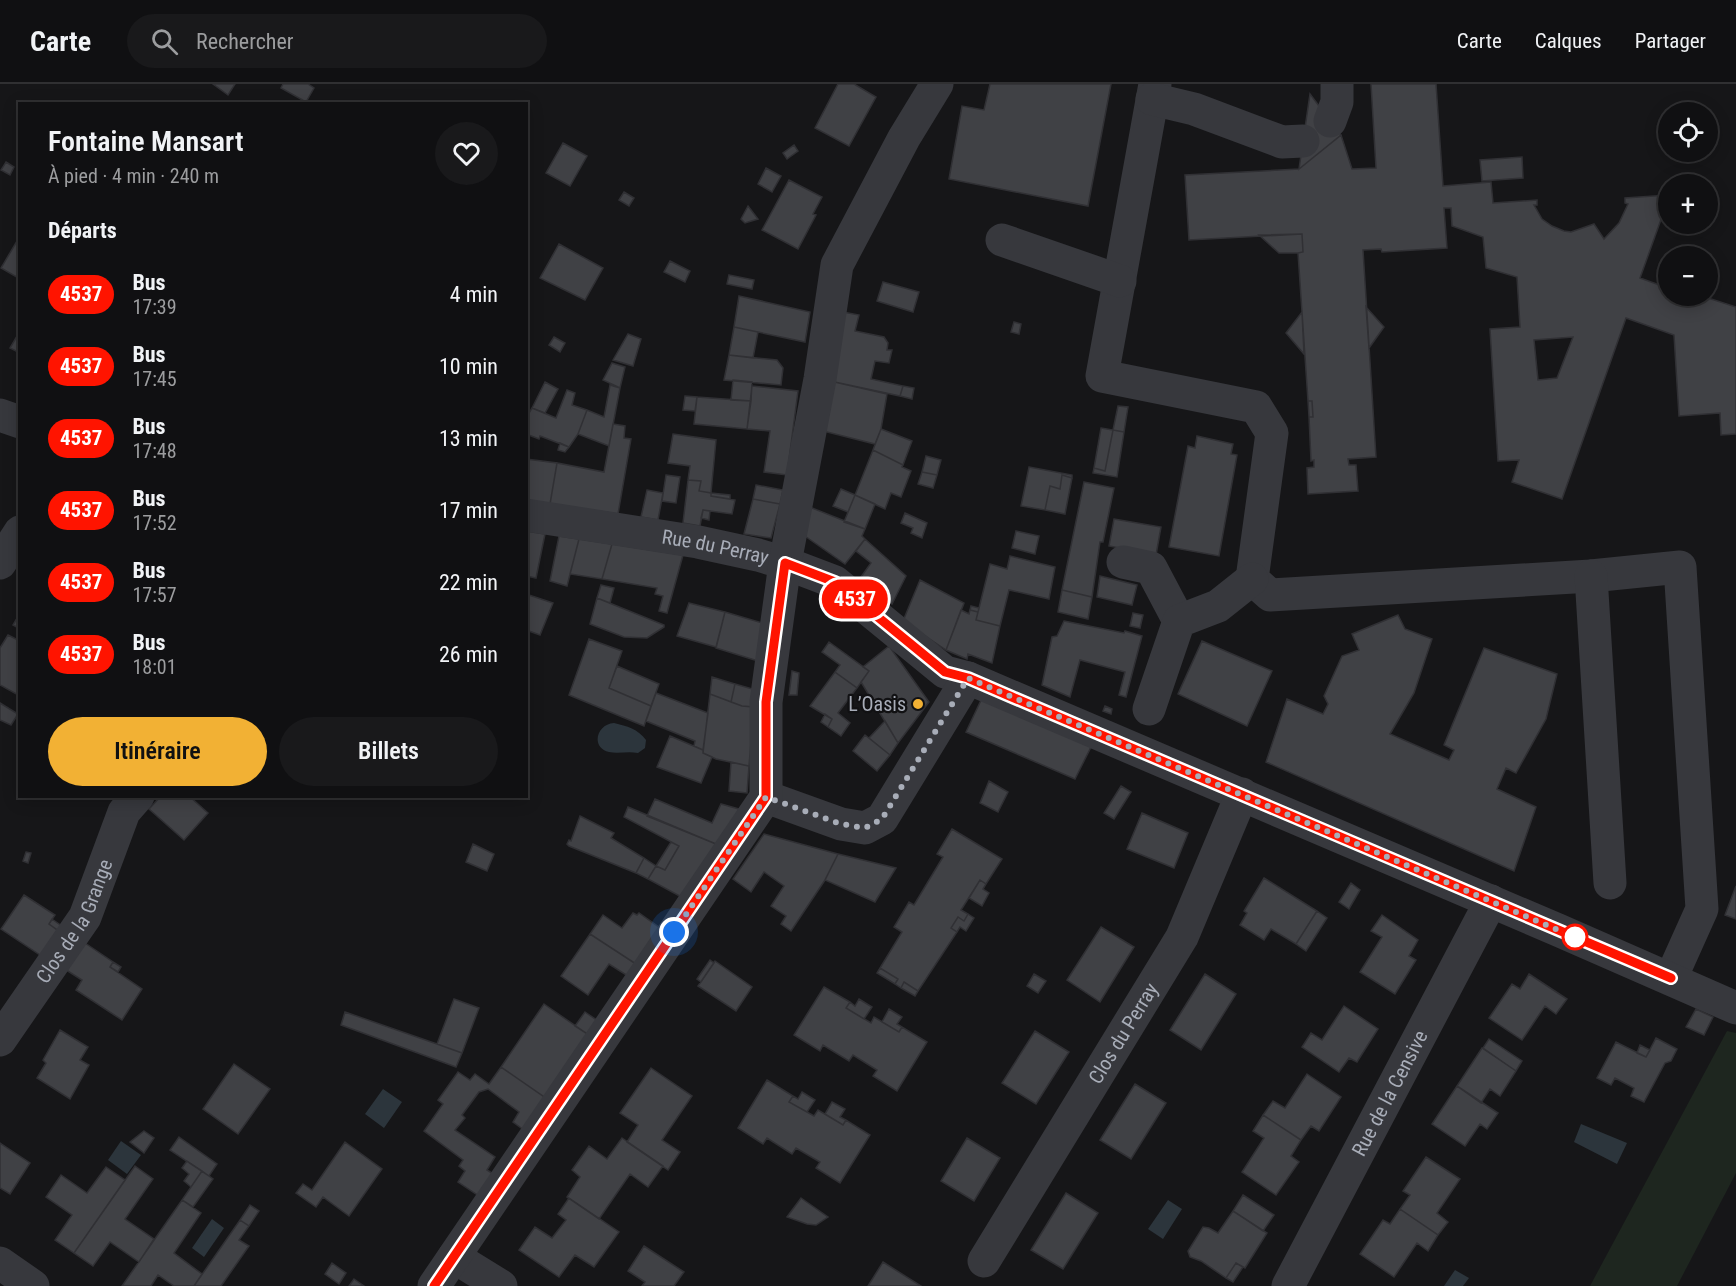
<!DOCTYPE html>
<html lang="fr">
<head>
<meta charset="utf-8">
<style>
	body { margin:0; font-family:"Roboto Condensed",sans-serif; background:#19191b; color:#f1f3f6; height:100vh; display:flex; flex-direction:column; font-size:22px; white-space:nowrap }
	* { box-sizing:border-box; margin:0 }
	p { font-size:20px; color:#9c9d9f }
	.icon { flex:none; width:33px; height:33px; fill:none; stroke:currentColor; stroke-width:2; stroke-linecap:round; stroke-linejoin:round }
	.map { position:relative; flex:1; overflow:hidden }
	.sheet { position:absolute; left:18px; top:18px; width:510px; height:696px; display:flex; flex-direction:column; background:#101012; border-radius:0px; box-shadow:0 3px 15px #0003,0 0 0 2px #303032 }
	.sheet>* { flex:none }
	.badge { padding:0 12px; border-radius:20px; font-size:21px; line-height:39px }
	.tools { position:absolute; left:1658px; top:18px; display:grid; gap:12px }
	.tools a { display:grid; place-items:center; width:60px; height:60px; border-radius:50%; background:#101012; box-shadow:0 3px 15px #0003,0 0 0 2px #303032; font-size:30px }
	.you { position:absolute; width:30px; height:30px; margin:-15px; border:4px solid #fff; border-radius:50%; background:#1a73e8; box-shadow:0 0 0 9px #1a73e833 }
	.map>.badge { position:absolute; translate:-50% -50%; box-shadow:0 0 0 3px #fff }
	h2 { padding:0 30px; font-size:22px; line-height:54px }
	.round { display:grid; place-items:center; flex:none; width:63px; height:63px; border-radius:32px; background:#19191b }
	.summary { display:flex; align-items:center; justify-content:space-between; height:102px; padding:0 30px }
	h1 { font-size:28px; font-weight:600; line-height:45px }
	.action { display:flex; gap:12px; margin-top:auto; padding:12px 30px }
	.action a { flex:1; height:69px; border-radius:36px; background:#f2b134; color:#111; font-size:24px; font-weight:600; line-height:69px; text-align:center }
	.action a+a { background:#19191b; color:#f1f3f6 }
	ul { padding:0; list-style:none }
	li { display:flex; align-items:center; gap:18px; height:72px; padding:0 30px }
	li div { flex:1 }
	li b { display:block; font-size:22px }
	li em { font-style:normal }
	li .badge { min-width:66px; font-weight:700; text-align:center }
	header { display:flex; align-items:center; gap:36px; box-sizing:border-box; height:84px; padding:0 30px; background:#101012; border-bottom:2px solid #303032 }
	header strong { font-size:28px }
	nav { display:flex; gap:33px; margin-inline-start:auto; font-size:21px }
	.search { width:420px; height:54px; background:#19191b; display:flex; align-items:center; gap:15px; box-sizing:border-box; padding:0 21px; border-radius:33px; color:#9c9d9f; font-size:22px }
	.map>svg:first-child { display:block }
</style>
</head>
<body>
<header>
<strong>Carte</strong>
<div class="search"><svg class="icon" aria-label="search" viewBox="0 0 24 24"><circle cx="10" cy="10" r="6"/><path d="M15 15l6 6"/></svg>Rechercher</div>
<nav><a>Carte</a><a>Calques</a><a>Partager</a></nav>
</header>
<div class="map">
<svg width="1736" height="1202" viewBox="0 0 1736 1202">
	<rect width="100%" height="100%" fill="#161618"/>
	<path fill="#1e261f" d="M1727 947 1736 949V1089L1677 1202H1590Z"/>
	<path fill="#2c353c" d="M614 639C627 642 638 645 646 656L645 664 638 669C628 667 618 670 609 668 590 663 597 640 614 639Z
		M383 1005 402 1018 384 1044 365 1030Z
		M1581 1040 1627 1059 1617 1080 1574 1058Z
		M121 1057 141 1071 127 1090 108 1076Z
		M1168 1116 1182 1125 1163 1155 1148 1145Z
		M212 1135 224 1144 204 1173 192 1164Z
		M1455 1186 1469 1194 1463 1202H1444Z"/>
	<path fill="#404145" stroke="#303034" stroke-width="1.5" fill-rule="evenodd" d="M213 0H235L228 11Z
		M283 0H308L314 4 306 18 281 4Z
		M838 0H854L876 13 849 62 815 44Z
		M990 0H1111L1088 122 949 95 962 22 984 26Z
		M1371 0H1436L1443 102 1491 98 1493 119 1537 116V121H1534L1542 135 1552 142 1564 147 1571 148 1594 140 1604 155 1619 139 1628 120 1625 119V114L1668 111V116L1640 194 1668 204V212H1702L1736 223V350L1721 351 1720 329 1679 332 1674 251 1626 234 1562 415 1512 398 1519 376 1498 377 1490 245 1520 243 1517 193 1486 184 1483 153 1452 142 1451 124H1444L1447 164 1382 168 1381 165 1363 166 1376 373 1348 375 1349 381H1356L1358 407 1308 410 1307 384 1314 383V376L1311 377 1309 333H1313L1312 317H1308L1298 169 1303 168 1302 150 1189 156 1185 91 1299 85 1341 51 1352 85 1376 84ZM1573 253 1557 294 1538 296 1534 256Z
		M1310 10 1341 51 1299 85Z
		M563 59 587 72 570 102 546 89Z
		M794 61 798 67 787 75 783 69Z
		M1522 73 1523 94 1482 97 1480 76Z
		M6 78 14 83 10 91 1 86Z
		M766 84 781 92 772 108 758 100Z
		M789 96 822 113 813 130 816 131 798 165 762 146Z
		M624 108 634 114 629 122 619 116Z
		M748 122 758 135 745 139 741 135Z
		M1302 150 1303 168 1298 169H1279L1259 151Z
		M20 152V195L1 184Z
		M559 160 603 184 585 216 540 194Z
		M670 177 690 187 685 198 664 188Z
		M729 191 754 196 752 205 727 200Z
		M883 198 919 208 913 228 877 217Z
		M739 212 810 228 805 258 734 243Z
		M1366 223 1384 243 1369 264Z
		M843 228 859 231 855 247 884 253 888 259 887 266H892L889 279 875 277 871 295 903 302 900 312 830 297Z
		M1302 228 1304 270 1286 249Z
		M1014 238 1021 240 1019 250 1011 248Z
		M734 243 758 248 753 274 729 271Z
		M20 247V269L10 264Z
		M628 250 641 255 633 282 613 276Z
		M554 253 565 259 560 268 549 261Z
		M729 271 777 276 783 284 781 301 724 296Z
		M612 279 625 283 620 304 603 296Z
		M733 296 752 298 751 317 731 316Z
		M830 297 887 310 881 345 875 360 823 347Z
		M545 298 558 305 545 329 532 324Z
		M610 301 620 304 609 362 578 350 587 326 604 333Z
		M752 302 798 307 787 391 764 388 770 347 747 345Z
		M903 302 914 304 912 315 900 312Z
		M567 306 575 309 572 321 587 326 578 350 569 363 540 352 539 355 526 350V334L532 324 556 334Z
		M685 312 697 313 695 327 683 326Z
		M697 313 751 317 747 345 694 340Z
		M1308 317H1312L1313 333H1309Z
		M1118 322 1128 323 1124 348 1113 346Z
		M613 340 625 342 624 354 631 355 618 430 550 420 557 379 604 388Z
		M1101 344 1113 346 1105 387 1094 384Z
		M881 345 912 357 903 381 873 366Z
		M1113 346 1124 348 1117 393 1093 389 1094 384 1105 387Z
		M673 350 716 356 711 409 699 407 701 397 688 396 690 382 668 379Z
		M1197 352 1233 360 1231 370 1237 371 1219 472 1169 463 1188 362 1195 364Z
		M560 359 569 363 565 368 558 366Z
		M873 366 903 381 902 383 911 387 901 413 891 409 885 425 855 411Z
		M926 372 941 376 937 391 922 388Z
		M526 375 557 379 550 420 526 416Z
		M1029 383 1072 391V394L1062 391 1060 405 1050 402 1045 426 1021 422Z
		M922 388 937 391 933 404 918 400Z
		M666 391 680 393 676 419 662 417Z
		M1062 391 1072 394 1065 430 1045 426 1050 402 1060 405Z
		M688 396 701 397 699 407 711 409V412L735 416 732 430 703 426 700 442 683 439Z
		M1084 398 1114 404 1103 458H1100L1092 513 1062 506Z
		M756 401 783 406 780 420 753 415Z
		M841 405 855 411 848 428 833 422Z
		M647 406 663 409 658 436 641 433Z
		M711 409 730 411V415L711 412Z
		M855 411 875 420 865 445 844 438Z
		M753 415 780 420 771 454 744 450Z
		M807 422 865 445 862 452 865 455 845 480 802 450Z
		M703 426 710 427 709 436 701 434Z
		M905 429 927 439 922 454 911 449 913 444 901 439Z
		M1114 435 1161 443 1156 471 1109 462Z
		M526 447 545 450 536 494 526 492Z
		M1016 447 1039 452 1035 470 1012 464Z
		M559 452 579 455 567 502 550 497Z
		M579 455 612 460 602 495 570 490Z
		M865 455 906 492 892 520 861 493 871 479 856 467Z
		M612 460 683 471 667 529 659 527 663 512 655 510 657 504 602 495Z
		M1010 472 1055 483 1049 515 1009 506 1000 542 976 536 990 480 1007 485Z
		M1100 492 1137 501 1132 521 1097 513Z
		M920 496 964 519 946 566 903 537Z
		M601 501 614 504 610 519 597 514Z
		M1062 506 1092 513 1088 535 1058 528Z
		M526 510 553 519 540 551 526 546Z
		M597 514 664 541V543L647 554 624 553 590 540Z
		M689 519 725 528 716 563 677 552Z
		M971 522 979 524 978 528 970 526Z
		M961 526 969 530 970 526 978 528 976 536 1000 542 992 579 968 570 967 575 946 566Z
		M725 528 766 540 758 577 716 564Z
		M20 529V545L13 541Z
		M1133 529 1143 531 1140 544 1130 542Z
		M1398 531 1405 545 1432 555 1414 609 1390 650 1449 676 1454 666 1444 661 1484 564 1557 590 1546 635 1516 689 1506 684 1497 705 1536 723 1514 787 1266 678 1287 615 1323 630 1328 620 1324 612 1342 572 1359 566 1352 550Z
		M1064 537 1124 549 1125 547 1142 552 1126 613 1119 611 1125 588 1080 576 1070 613 1042 601 1052 553 1057 552Z
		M8 551 20 557V612L0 601V564Z
		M589 555 622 567 609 604 651 622 644 642 569 611Z
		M1202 557 1272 587 1247 642 1178 610Z
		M829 558 869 587 857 604 835 588 840 581 822 568Z
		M889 562 929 618 898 659 861 598 869 587 863 583Z
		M617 582 659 600 651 622 609 604Z
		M792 587 799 589 797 611H789Z
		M835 588 857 604 838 629 850 639 841 652 828 643 832 635 810 622Z
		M712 593 735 600 731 618 710 610Z
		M735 600 756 606 754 623 742 622 731 618Z
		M656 609 708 629 703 666 694 662 695 657 646 637Z
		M710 610 742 622 754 623 749 682 716 675 703 669Z
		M983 612 1092 661 1075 695 966 648Z
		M0 619 18 630 11 641 0 636Z
		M1105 622 1112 625 1111 630 1103 627Z
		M825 630 832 635 828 643 821 638Z
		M885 637 898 659 890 671 869 654Z
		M865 651 890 671 877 687 853 667Z
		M670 652 703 666V669L712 673 701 699 657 683Z
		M731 678 749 682 747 709 729 707Z
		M989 697 1008 708 998 728 980 719Z
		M1121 702 1131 708 1114 735 1104 729Z
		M161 712H189L208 729 184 756 149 725Z
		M655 715 712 739 721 720 739 725 721 762 647 732Z
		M628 723 721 762 687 816 648 795 656 782 665 786 679 762 624 733Z
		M1142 729 1188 749 1174 784 1127 765Z
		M580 732 614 749 611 754 644 774 636 789 569 762 567 760 569 756 571 757Z
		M952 745 1002 775 986 800 980 796 961 826 968 830 964 837 958 833 951 844 957 848 918 907 904 898 901 904 895 900 898 895 880 884 902 848 894 843 909 818 914 821 943 773 937 770Z
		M764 750 838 770 825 796 791 847 781 840 786 832 771 822 784 802 764 788 751 808 733 795Z
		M671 758 679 762 665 786 656 782Z
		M473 760 494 770 487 787 466 778Z
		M26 768 31 769 28 779 23 777Z
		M838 770 896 784 875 818 825 796Z
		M644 774 656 782 648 795 636 789Z
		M1264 794 1317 827 1296 860 1271 845 1264 856 1240 841 1247 829 1244 827Z
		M980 796 986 800 983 805 989 809 982 822 969 814Z
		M1351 799 1360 806 1349 825 1339 818Z
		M1736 802V835L1725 831Z
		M24 811 55 831 49 840 60 848 43 873 1 845Z
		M1317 827 1327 834 1306 867 1296 860Z
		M633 829 637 831 639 829 663 846 639 882 590 850 603 831 622 844Z
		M968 830 974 834 966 847 960 843 957 848 951 844 958 833 964 837Z
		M1382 831 1418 856 1409 872 1416 876 1395 910 1360 888 1382 853 1371 847Z
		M52 835 63 843 60 848 49 840Z
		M1101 843 1134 863 1100 918 1067 896Z
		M590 850 639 882 631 894 609 880 588 911 561 892Z
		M82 857 113 878 110 883 142 905 122 936 76 906 82 896 63 884Z
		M710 876 714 879 701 898 697 895Z
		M715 877 752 903 736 927 698 902Z
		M113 878 121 883 118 888 110 883Z
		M880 884 898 895 895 900 877 889Z
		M1034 890 1046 897 1038 909 1027 902Z
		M1205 890 1236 910 1201 966 1170 946Z
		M1529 890 1567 915 1556 930 1545 922 1522 956 1489 934 1512 900 1520 905Z
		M904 898 918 907 915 912 901 904Z
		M824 903 850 918 846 924 871 939 874 933 899 948 902 943 927 958 897 1007 873 992 877 986 853 971 849 977 823 961 820 967 794 951Z
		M454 915 479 924 462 969 437 960Z
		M859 915 872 923 864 935 846 924 850 918 855 922Z
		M544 920 593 954 550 1017 501 983Z
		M1344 922 1378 945 1357 978 1349 974 1339 988 1302 963 1311 949 1322 956Z
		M889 925 902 933 897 940 902 943 899 948 882 938Z
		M1696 925 1713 933 1704 951 1686 943Z
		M345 928 437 960 462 969 456 983 341 941Z
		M585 928 601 939 592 953 575 942Z
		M60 946 88 963 80 976 89 981 70 1015 37 994 46 979 43 976Z
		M1035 947 1069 968 1036 1020 1002 999Z
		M1656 954 1677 965 1671 977 1665 979 1644 1018 1631 1012 1634 1004 1615 994 1611 1001 1597 994 1616 958 1646 973Z
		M1489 955 1522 977 1516 987 1483 964Z
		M1640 961 1650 966 1646 973 1637 969Z
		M1482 964 1516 987 1500 1012 1490 1005 1481 1019 1457 1002Z
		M234 980 270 1005 238 1050 203 1025Z
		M501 983 550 1017 528 1049 513 1038 519 1028 488 1005 479 1008 462 1031 465 1034 455 1046 495 1073 487 1086 498 1093 482 1114 458 1098 465 1087 459 1082 463 1076 424 1047 443 1020 438 1016 458 988 470 996 475 990 489 1000Z
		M651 984 692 1012 662 1056 680 1068 668 1086 627 1058 638 1041 620 1029Z
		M1307 990 1341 1013 1319 1047 1311 1042 1301 1056 1263 1031 1273 1017 1285 1024Z
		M767 996 793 1012 789 1018 814 1032 818 1026 843 1041 846 1036 870 1051 840 1099 816 1084 820 1078 796 1064 792 1070 767 1054 763 1060 738 1044Z
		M1135 1000 1166 1019 1131 1075 1100 1056Z
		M1457 1002 1498 1029 1487 1045 1480 1040 1465 1062 1432 1040Z
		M802 1008 815 1016 807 1028 789 1018 793 1012 798 1015Z
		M832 1018 845 1025 840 1033 846 1036 843 1041 825 1030Z
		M1263 1031 1301 1056 1291 1072 1299 1078 1276 1111 1242 1088 1264 1054 1253 1047Z
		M144 1047 154 1054 144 1069 130 1058Z
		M179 1053 217 1080 209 1092 170 1066Z
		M622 1054 663 1082 648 1103 630 1090 599 1135 567 1113 580 1093 572 1086 589 1062 607 1075Z
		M967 1054 1000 1074 974 1117 941 1097Z
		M345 1058 382 1085 349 1132 323 1113 316 1123 296 1109 303 1100 312 1106Z
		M0 1059 30 1079 10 1110 0 1104Z
		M1426 1073 1460 1095 1437 1129 1448 1138 1438 1151 1400 1125 1410 1111 1403 1107Z
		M187 1077 202 1087 191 1103 184 1097 189 1090 182 1084Z
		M135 1082 153 1095 125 1135 154 1155 139 1178 110 1158 93 1182 74 1169Z
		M106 1083 125 1096 74 1169 55 1156 72 1131 46 1113 61 1091 87 1109Z
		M202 1087 213 1095 193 1123 182 1116Z
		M1066 1109 1098 1129 1063 1185 1031 1166Z
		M1243 1111 1274 1131 1263 1147 1233 1127Z
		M569 1114 619 1148 594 1183 575 1171 559 1193 519 1166 535 1143 552 1154 566 1136 558 1130Z
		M801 1114 828 1133 816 1141 807 1140 787 1133Z
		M182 1116 201 1129 174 1169 202 1190 194 1202H174L158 1191 151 1202H122Z
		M250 1121 259 1127 249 1142 240 1136Z
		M1400 1125 1438 1151 1428 1167 1417 1159 1394 1193 1360 1170 1383 1136 1390 1140Z
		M1233 1127 1267 1149 1245 1184 1236 1179 1226 1194 1201 1177 1190 1173 1188 1167 1203 1143 1209 1144 1218 1149Z
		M240 1136 249 1142 239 1156 249 1162 221 1202H194Z
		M644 1162 684 1188 674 1202H642L645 1198 628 1187Z
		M883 1178 921 1202H868Z
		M332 1179 346 1189 339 1200 325 1190Z
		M1236 1179 1243 1183 1233 1198 1226 1194Z
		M354 1195 364 1202H349Z"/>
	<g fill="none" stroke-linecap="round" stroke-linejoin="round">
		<g stroke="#37383d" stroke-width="33">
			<path d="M1155 0 1102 292 1256 323 1272 349 1252 495 1270 511 1591 492 1680 483 1702 825 1671 894"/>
			<path d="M1152 15 1194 25 1282 58 1303 57"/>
			<path d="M1330 37 1337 18V0"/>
			<path d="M1002 156 1120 197"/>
			<path d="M0 331 20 338"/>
			<path id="s1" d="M526 431 698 458 758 471 785 479 835 498 945 588 968 594 1558 846 1736 924"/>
			<path d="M1123 478 1151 484 1179 537"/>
			<path d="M0 479 20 448"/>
			<path d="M1591 492 1610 799"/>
			<path d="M1149 625 1179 537 1218 522 1252 495"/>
			<path d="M766 713 841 740 865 744 882 735 968 594"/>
			<path id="s2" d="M0 956 85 833 124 728 138 712"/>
			<path d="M454 1173 501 1202"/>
			<path id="s3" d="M984 1177 1182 853 1242 710"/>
			<path d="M0 1179 33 1202"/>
			<path d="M434 1202 766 713V618L785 479 820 295 837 181 904 54 937 0"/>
			<path id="s4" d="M1288 1202 1491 817"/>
		</g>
	</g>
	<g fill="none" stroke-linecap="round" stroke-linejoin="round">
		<defs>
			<path id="line" d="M434 1202 766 713V618L785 479 835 498 945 588 968 594 1012 613 1671 894"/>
		</defs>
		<use href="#line" stroke="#fff" stroke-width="14"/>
		<use href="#line" stroke="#ff1400" stroke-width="9"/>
		<path stroke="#a8adb8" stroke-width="6" stroke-dasharray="0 10.8" d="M674 848 766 713 841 740 865 744 882 735 968 594 1577 854 1575 853"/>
	</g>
	<circle fill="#f2b134" stroke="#111113" stroke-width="2" cx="918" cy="620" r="6"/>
	<circle fill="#fff" stroke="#ff1400" stroke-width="3" cx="1575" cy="853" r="12"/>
	<g text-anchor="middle" stroke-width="4.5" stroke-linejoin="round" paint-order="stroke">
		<g font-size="20" fill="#a8adb8" stroke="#111113">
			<text dy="7" stroke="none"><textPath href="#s1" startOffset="192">Rue du Perray</textPath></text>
			<text dy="7" stroke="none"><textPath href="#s2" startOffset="141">Clos de la Grange</textPath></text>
			<text dy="7" stroke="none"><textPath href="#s3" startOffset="267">Clos du Perray</textPath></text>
			<text dy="7" stroke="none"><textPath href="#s4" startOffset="218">Rue de la Censive</textPath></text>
		</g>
		<g font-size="20" fill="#a8adb8" stroke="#111113" text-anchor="end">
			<text x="906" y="627">L’Oasis</text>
		</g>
	</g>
</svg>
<div class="tools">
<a><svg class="icon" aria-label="locate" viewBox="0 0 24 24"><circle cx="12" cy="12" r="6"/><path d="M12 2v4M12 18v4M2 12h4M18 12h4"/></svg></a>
<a>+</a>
<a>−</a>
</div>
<div class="you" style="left:674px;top:848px"></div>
<b class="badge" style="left:855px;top:515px;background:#ff1400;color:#fff">4537</b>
<section class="sheet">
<div class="summary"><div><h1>Fontaine Mansart</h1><p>À pied · 4 min · 240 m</p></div><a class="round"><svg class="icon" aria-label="heart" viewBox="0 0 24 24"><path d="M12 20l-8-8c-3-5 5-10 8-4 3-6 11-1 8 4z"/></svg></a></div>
<h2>Départs</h2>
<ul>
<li><span class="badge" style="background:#ff1400;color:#fff">4537</span><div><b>Bus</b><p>17:39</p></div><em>4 min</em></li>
<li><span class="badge" style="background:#ff1400;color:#fff">4537</span><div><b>Bus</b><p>17:45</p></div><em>10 min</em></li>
<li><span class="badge" style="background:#ff1400;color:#fff">4537</span><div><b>Bus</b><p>17:48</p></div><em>13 min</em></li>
<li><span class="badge" style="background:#ff1400;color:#fff">4537</span><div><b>Bus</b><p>17:52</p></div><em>17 min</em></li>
<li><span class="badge" style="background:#ff1400;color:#fff">4537</span><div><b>Bus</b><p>17:57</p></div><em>22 min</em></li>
<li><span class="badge" style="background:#ff1400;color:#fff">4537</span><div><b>Bus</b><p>18:01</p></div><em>26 min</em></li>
</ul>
<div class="action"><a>Itinéraire</a><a>Billets</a></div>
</section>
</div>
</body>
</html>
